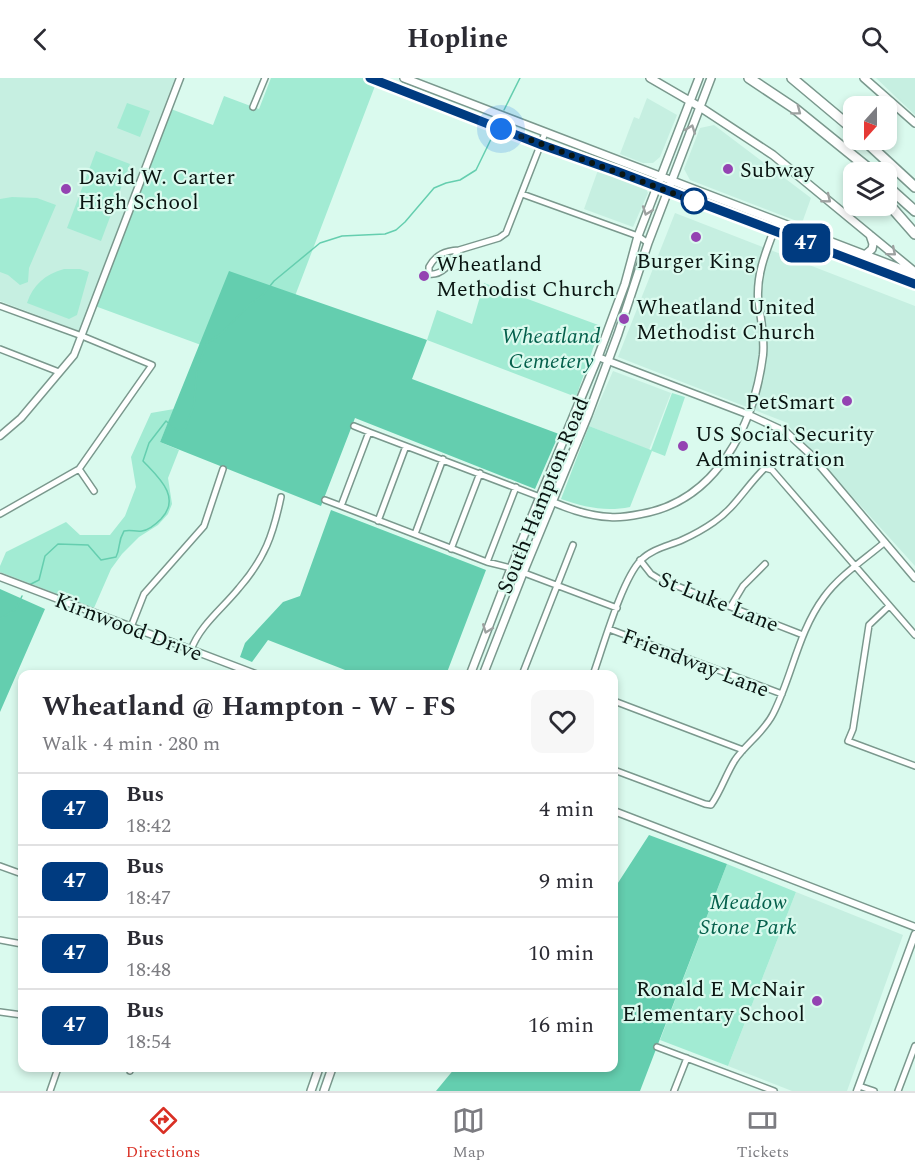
<!DOCTYPE html>
<html lang="en">
<head>
<meta charset="utf-8">
<style>
	body { margin:0; font-family:Spectral,serif; background:#f7f7f7; color:#2b2b33; height:100vh; display:flex; flex-direction:column; font-size:22px; white-space:nowrap }
	* { box-sizing:border-box; margin:0 }
	p { font-size:20px; color:#7c7c81 }
	.icon { flex:none; width:33px; height:33px; fill:none; stroke:currentColor; stroke-width:2; stroke-linecap:round; stroke-linejoin:round }
	.map { position:relative; flex:1; overflow:hidden }
	.drawer { position:absolute; left:18px; top:592px; width:600px; height:402px; display:flex; flex-direction:column; background:#fff; border-radius:12px; box-shadow:0 3px 9px #0003 }
	.drawer>* { flex:none }
	.badge { padding:0 12px; border-radius:9px; font-size:21px; line-height:39px }
	.needle { width:39px; rotate:201deg }
	.tools { position:absolute; left:843px; top:18px; display:grid; gap:12px }
	.tools a { display:grid; place-items:center; width:54px; height:54px; border-radius:12px; background:#fff; box-shadow:0 3px 9px #0003; font-size:30px }
	.you { position:absolute; width:30px; height:30px; margin:-15px; border:4px solid #fff; border-radius:50%; background:#1a73e8; box-shadow:0 0 0 9px #1a73e833 }
	.map>.badge { position:absolute; translate:-50% -50%; box-shadow:0 0 0 3px #fff }
	.round { display:grid; place-items:center; flex:none; width:63px; height:63px; border-radius:12px; background:#f7f7f7 }
	.headline { display:flex; align-items:center; justify-content:space-between; height:102px; padding:0 24px }
	h1 { font-size:28px; font-weight:700; line-height:45px }
	ul { padding:0; list-style:none }
	li { display:flex; align-items:center; gap:18px; height:72px; padding:0 24px; border-top:2px solid #e1e1e2 }
	li div { flex:1 }
	li b { display:block; font-size:22px }
	li em { font-style:normal }
	li .badge { min-width:66px; font-weight:700; text-align:center }
	header { display:flex; justify-content:space-between; align-items:center; height:78px; padding:0 24px; background:#fff; font-size:27px; font-weight:700 }
	.tabs { display:flex; justify-content:space-around; align-items:center; height:84px; border-top:2px solid #e1e1e2; background:#fff; font-size:16px; color:#7c7c81 }
	.tabs a { display:grid; justify-items:center; gap:3px }
	.tabs .selected { color:#d93025 }
	.map>svg:first-child { display:block }
</style>
</head>
<body>
<header><svg class="icon" aria-label="back" viewBox="0 0 24 24"><path d="M15 5l-7 7 7 7"/></svg>Hopline<svg class="icon" aria-label="search" viewBox="0 0 24 24"><circle cx="10" cy="10" r="6"/><path d="M15 15l6 6"/></svg></header>
<div class="map">
<svg width="915" height="1013" viewBox="0 0 915 1013">
	<rect width="100%" height="100%" fill="#dafaee"/>
	<path fill="#c6efe1" d="M0 0H175L79 253 0 223Z
		M876 0H915V37Z
		M647 20 677 37 660 79 653 85H643L620 76 634 39 639 41Z
		M714 47 811 120 802 145 690 102 684 91 700 50Z
		M598 92 645 109 648 115 633 149 584 131Z
		M675 135 915 228V488L785 344 618 279Z
		M613 293 671 315 649 372 589 348Z
		M796 814 903 857 847 1013H792L728 988Z"/>
	<path fill="#a2ebd3" d="M271 0H378L295 218 201 267 95 228 171 31 213 47 224 18 259 31Z
		M127 25 150 33 140 59 117 50Z
		M96 73 130 86 101 163 67 150Z
		M12 119 37 120 56 127 29 190 28 204 20 207 8 197 0 194V121Z
		M64 191H80L89 194 77 237 69 241 27 225C33 207 45 196 64 191Z
		M484 205 601 248 576 319 427 262 437 232 472 246Z
		M672 315 685 319 665 378 652 373 630 429C605 434 584 429 561 421L589 348 651 372Z
		M174 331 160 364 179 372 168 400 172 426 168 436 158 447 139 459 122 476 111 491 94 530 0 494V488L6 474 66 444 80 457H110L125 438 136 409 131 379 151 335Z
		M727 786 796 814 728 988 660 962Z"/>
	<path fill="#64ceaf" d="M229 193 427 262 412 301 559 356 535 411 355 340 321 428 160 364Z
		M331 432 486 492 446 597H376L371 595 370 597H358L268 562 252 584 240 579 245 565 283 524 300 518Z
		M0 511 45 531 0 634Z
		M649 757 727 786 640 1013H436L455 990H614V811Z"/>
	<g fill="none" stroke-linecap="round" stroke-linejoin="round">
		<path stroke="#65ceaf" stroke-width="1.5" d="M504 32 520 0
			M29 507 39 502 45 478 58 466 88 467 101 482 116 479C121 469 117 465 124 453 131 451 135 454 142 453 149 452 156 446 161 441 182 419 158 399 143 383L149 365 166 343 179 354 185 351 194 327 197 291 207 265 221 256 250 226 261 219 274 203 320 165 342 158 385 156 396 152 405 144 434 110 446 105 460 102 476 92 494 55
			M0 541 16 531 22 518"/>
		<defs>
			<path id="minor" d="M253 29 265 0
				M522 116 638 158 648 165
				M459 172 499 160 506 155 545 55
				M459 172C452 182 444 198 429 196V189C436 176 445 173 459 172Z
				M0 228 82 258 152 287 79 391 0 436
				M0 271 59 294
				M354 348 369 354
				M79 391 94 413
				M540 419 369 354 341 428 487 484 511 490 617 530
				M325 422 341 428
				M378 443 406 368
				M415 456 443 381
				M451 471 480 395
				M640 482 651 496 659 501 803 557
				M487 484 516 409
				M731 528 743 508 765 486
				M889 528 869 547 853 651 848 663 915 688
				M131 549 144 516 204 448 223 391
				M609 551 782 616
				M191 572C200 547 223 530 239 510 265 480 273 457 281 419
				M522 597 573 467
				M593 597C603 569 622 501 641 482 652 471 668 468 682 462 693 457 704 451 714 444 735 430 747 407 765 390L772 392 915 557
				M614 623 743 672
				M614 692 705 726 711 727C721 713 726 696 735 682 746 666 764 654 773 636 792 599 798 554 824 519 839 498 865 481 885 464
				M0 788 22 796
				M0 862 22 866
				M0 934 22 937
				M657 969 774 1013
				M130 993 131 990
				M859 1008 874 1013
				M50 1013 58 990
				M674 1013 687 980
				M898 1013 915 968"/>
			<path id="tertiary" d="M598 279 747 336 786 354 810 376 915 500
				M0 358 21 340 74 277 180 0
				M540 419C562 428 585 438 610 439 620 440 631 438 641 436 717 423 754 347 763 277 765 257 760 238 758 219 757 192 768 169 777 144
				M0 499 258 597
				M614 733 915 849
				M857 1013 915 856"/>
			<path id="secondary" d="M371 0 542 67 616 93 915 206
				M404 0 915 196
				M650 0 700 29 773 77 915 194
				M864 0 915 45
				M865 177 872 171 873 166 870 157
				M470 597 520 467 598 279 625 206 638 158 699 0
				M483 597 523 495 588 337 618 256 648 165 711 0
				M311 1013 319 990
				M324 1013 332 990"/>
			<path id="motorway" d="M749 0 794 30 873 94
				M792 0 854 52
				M864 62 915 109
				M886 107 915 133
				M886 123 915 156"/>
		</defs>
		<use href="#minor" stroke="#7a988d" stroke-width="8"/>
		<use href="#tertiary" stroke="#7a988d" stroke-width="9"/>
		<use href="#secondary" stroke="#7a988d" stroke-width="10"/>
		<use href="#motorway" stroke="#7a988d" stroke-width="12"/>
		<use href="#minor" stroke="#fff" stroke-width="5"/>
		<use href="#tertiary" stroke="#fff" stroke-width="6"/>
		<use href="#secondary" stroke="#fff" stroke-width="7"/>
		<use href="#motorway" stroke="#fff" stroke-width="9"/>
	</g>
	<defs><path id="oneway-chevron" d="M-2-3.5L2.5 0L-2 3.5" fill="none" stroke-width="1.6" stroke-linecap="round" stroke-linejoin="round" transform="scale(1.5)"/></defs>
	<g stroke="#9da1a0">
		<use href="#oneway-chevron" transform="translate(797 33) rotate(37)"/>
		<use href="#oneway-chevron" transform="translate(691 51) rotate(-69)"/>
		<use href="#oneway-chevron" transform="translate(827 121) rotate(39)"/>
		<use href="#oneway-chevron" transform="translate(647 133) rotate(110)"/>
		<use href="#oneway-chevron" transform="translate(892 174) rotate(40)"/>
		<use href="#oneway-chevron" transform="translate(487 551) rotate(111)"/>
	</g>
	<g fill="none" stroke-linecap="round" stroke-linejoin="round">
		<defs>
			<path id="line" d="M370 0 542 67 616 93 915 206"/>
		</defs>
		<use href="#line" stroke="#fff" stroke-width="14"/>
		<use href="#line" stroke="#003b80" stroke-width="9"/>
		<path stroke="#0a1512" stroke-width="6" stroke-dasharray="0 10.8" d="M501 51 694 123"/>
	</g>
	<g fill="#9443b2" stroke="#dafaee" stroke-width="2">
		<circle cx="728" cy="91" r="6"/>
		<circle cx="66" cy="111" r="6"/>
		<circle cx="696" cy="159" r="6"/>
		<circle cx="424" cy="198" r="6"/>
		<circle cx="624" cy="241" r="6"/>
		<circle cx="847" cy="323" r="6"/>
		<circle cx="683" cy="368" r="6"/>
		<circle cx="817" cy="923" r="6"/>
	</g>
	<circle fill="#fff" stroke="#003b80" stroke-width="3" cx="694" cy="123" r="12"/>
	<g text-anchor="middle" stroke-width="4.5" stroke-linejoin="round" paint-order="stroke">
		<g font-size="22" fill="#0a1512" stroke="#dafaee" text-anchor="start">
			<text x="740" y="99">Subway</text>
			<text x="78" y="106">David W. Carter<tspan x="78" dy="25">High School</tspan></text>
			<text x="696" y="190" text-anchor="middle">Burger King</text>
			<text x="436" y="193">Wheatland<tspan x="436" dy="25">Methodist Church</tspan></text>
			<text x="636" y="236">Wheatland United<tspan x="636" dy="25">Methodist Church</tspan></text>
			<text x="835" y="331" text-anchor="end">PetSmart</text>
			<text x="695" y="363">US Social Security<tspan x="695" dy="25">Administration</tspan></text>
			<text x="805" y="918" text-anchor="end">Ronald E McNair<tspan x="805" dy="25">Elementary School</tspan></text>
		</g>
		<g font-size="22" font-style="italic" fill="#05604c" stroke="#dafaee">
			<text x="551" y="265">Wheatland<tspan x="551" dy="25">Cemetery</tspan></text>
			<text x="748" y="831">Meadow<tspan x="748" dy="25">Stone Park</tspan></text>
		</g>
		<g font-size="22" fill="#0a1512" stroke="#dafaee">
			<text transform="translate(542 417) rotate(-68)" y="8">South Hampton Road</text>
			<text transform="translate(719 523) rotate(22)" y="8">St Luke Lane</text>
			<text transform="translate(129 548) rotate(21)" y="8">Kirnwood Drive</text>
			<text transform="translate(696 584) rotate(21)" y="8">Friendway Lane</text>
		</g>
	</g>
</svg>
<div class="tools">
<a><svg class="needle" viewBox="-14 -14 28 28"><path d="M0-13l5 13h-10z" fill="#e53935"/><path d="M0 13l5-13h-10z" fill="#7c7c81"/></svg></a>
<a><svg class="icon" aria-label="layers" viewBox="0 0 24 24"><path d="M12 4l9 5-9 5-9-5zM3 14l9 5 9-5"/></svg></a>
</div>
<div class="you" style="left:501px;top:51px"></div>
<b class="badge" style="left:806px;top:165px;background:#003b80;color:#fff">47</b>
<section class="drawer">
<div class="headline"><div><h1>Wheatland @ Hampton - W - FS</h1><p>Walk · 4 min · 280 m</p></div><a class="round"><svg class="icon" aria-label="heart" viewBox="0 0 24 24"><path d="M12 20l-8-8c-3-5 5-10 8-4 3-6 11-1 8 4z"/></svg></a></div>
<ul>
<li><span class="badge" style="background:#003b80;color:#fff">47</span><div><b>Bus</b><p>18:42</p></div><em>4 min</em></li>
<li><span class="badge" style="background:#003b80;color:#fff">47</span><div><b>Bus</b><p>18:47</p></div><em>9 min</em></li>
<li><span class="badge" style="background:#003b80;color:#fff">47</span><div><b>Bus</b><p>18:48</p></div><em>10 min</em></li>
<li><span class="badge" style="background:#003b80;color:#fff">47</span><div><b>Bus</b><p>18:54</p></div><em>16 min</em></li>
</ul>
</section>
</div>
<nav class="tabs">
<a class="selected"><svg class="icon" aria-label="directions" viewBox="0 0 24 24"><path d="M12 3l9 9-9 9-9-9zM9 14v-3h6M13 9l2 2-2 2"/></svg>Directions</a>
<a><svg class="icon" aria-label="map" viewBox="0 0 24 24"><path d="M3 6l6-2 6 2 6-2v14l-6 2-6-2-6 2zM9 4v14M15 6v14"/></svg>Map</a>
<a><svg class="icon" aria-label="tickets" viewBox="0 0 24 24"><path d="M3 7h18v10H3zM15 7v10"/></svg>Tickets</a>
</nav>
</body>
</html>
